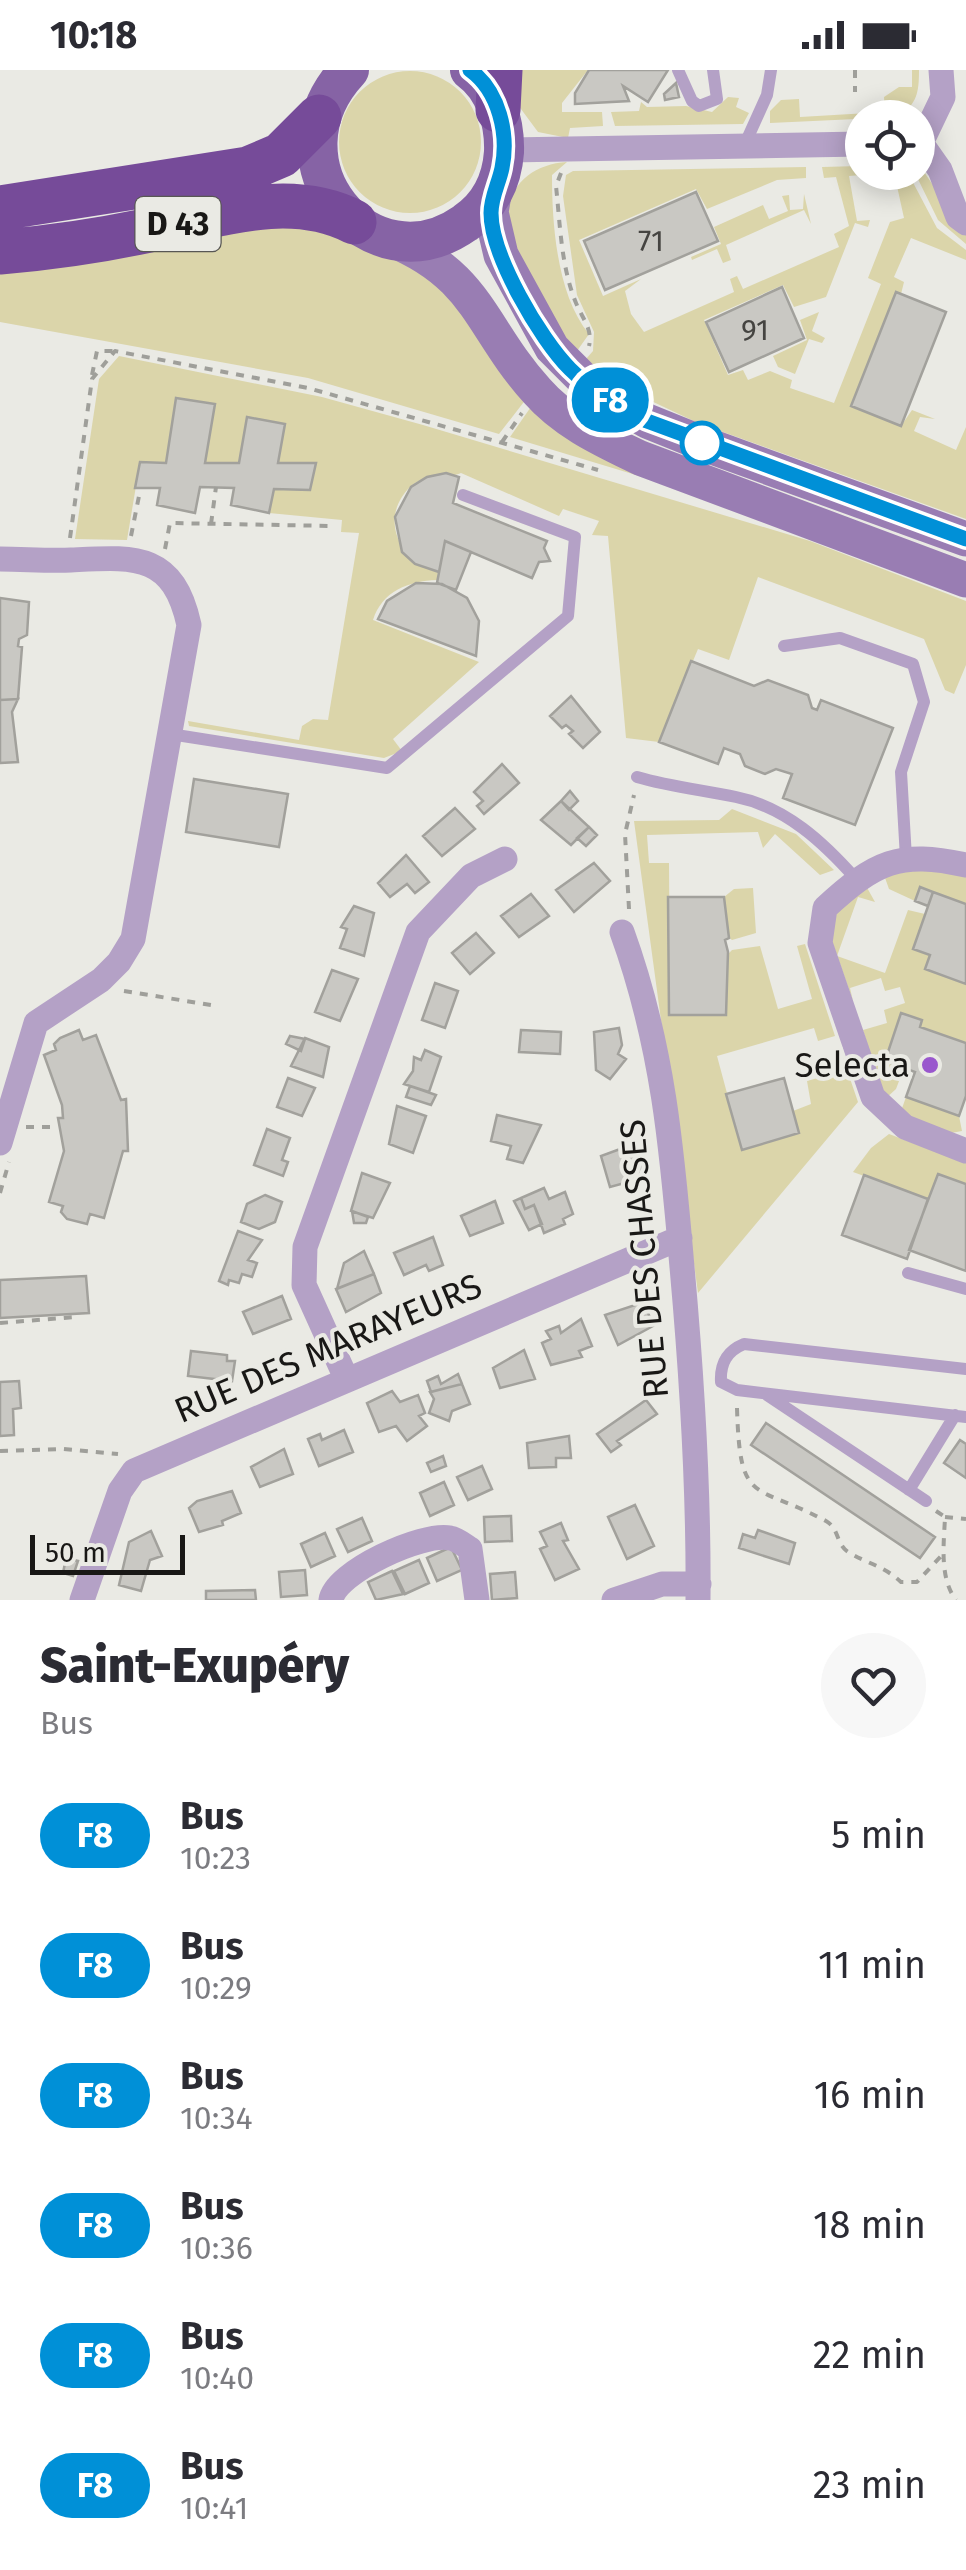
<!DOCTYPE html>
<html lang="fr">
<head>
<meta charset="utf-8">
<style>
	body { margin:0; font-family:"Fira Sans",sans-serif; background:#f7f7f7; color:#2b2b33; height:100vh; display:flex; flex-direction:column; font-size:38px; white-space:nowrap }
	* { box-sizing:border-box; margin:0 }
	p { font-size:32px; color:#7c7c81 }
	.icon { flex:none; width:55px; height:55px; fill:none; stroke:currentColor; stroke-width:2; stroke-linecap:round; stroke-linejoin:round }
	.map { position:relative; height:1530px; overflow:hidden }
	.details { display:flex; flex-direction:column; background:#fff; flex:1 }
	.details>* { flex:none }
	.badge { padding:0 20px; border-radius:32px; font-size:35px; line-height:65px }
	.buttons { position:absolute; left:845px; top:30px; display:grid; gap:20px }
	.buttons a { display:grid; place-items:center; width:90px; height:90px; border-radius:50%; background:#fff; box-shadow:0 5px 25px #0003; font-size:50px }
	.scale { position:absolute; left:30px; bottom:25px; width:155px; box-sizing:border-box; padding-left:10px; border:5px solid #191816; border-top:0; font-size:28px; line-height:35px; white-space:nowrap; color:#191816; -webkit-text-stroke:8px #eaeae4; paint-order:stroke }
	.map>.badge { position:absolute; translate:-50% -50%; box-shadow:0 0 0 5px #fff }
	.round { display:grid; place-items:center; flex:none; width:105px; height:105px; border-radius:52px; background:#f7f7f7 }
	.head { display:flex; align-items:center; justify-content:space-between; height:170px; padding:0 40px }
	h1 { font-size:48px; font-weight:800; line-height:75px }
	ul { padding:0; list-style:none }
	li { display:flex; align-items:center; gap:30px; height:130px; padding:0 40px }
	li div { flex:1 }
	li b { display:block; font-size:38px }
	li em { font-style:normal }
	li .badge { min-width:110px; font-weight:700; text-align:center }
	.status { display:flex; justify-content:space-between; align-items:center; height:70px; padding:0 50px; background:#fff; direction:ltr }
	.status svg { height:28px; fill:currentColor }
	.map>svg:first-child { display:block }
</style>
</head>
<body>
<div class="status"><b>10:18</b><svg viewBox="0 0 49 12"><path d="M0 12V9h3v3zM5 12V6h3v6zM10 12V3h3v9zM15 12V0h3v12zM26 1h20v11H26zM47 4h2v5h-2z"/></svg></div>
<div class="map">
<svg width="966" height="1530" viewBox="0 0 966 1530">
	<rect width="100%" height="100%" fill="#eaeae4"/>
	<path fill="#dbd5aa" d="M512 0H588L562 33V42H602L603 56 570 58 568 68 538 62 518 35Z
		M912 0H919C919 23 917 33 899 47L770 53V41L781 30 799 29 800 47 885 42 884 27 899 17H912Z
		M339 72a71 71 0 1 1 142 0a71 71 0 1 1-142 0Z
		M728 27 739 28 736 37 749 43 743 54 615 56 611 42 639 41 641 32 647 37 686 36 712 42Z
		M567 92 552 105C552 155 557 225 589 264L577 281C559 263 511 182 508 158 503 118 531 94 567 92Z
		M918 93 966 164V174L938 150 915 103Z
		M860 96 861 105 849 106 857 151 870 150 868 157 855 153 826 227 794 237 783 215 704 250 728 305 743 300 748 310 770 301 792 310 790 318 834 333 881 214 868 208 890 152 904 148 895 107 882 109 881 103H908L937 158 966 180V190L911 168 894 207 904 212 901 224 896 223 901 356 912 340 935 349 920 347 914 361 956 380 966 357V449L698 353 615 314 586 289 593 281 594 262 577 225 563 126 566 105 573 101 806 97V108L777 110 707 139 696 119 579 170 603 226 641 209 625 221 631 244 644 262 734 222 730 209 737 206 743 219 839 177 834 164 849 156 836 107 824 108 822 97Z
		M804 124 811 154 804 140 726 175 731 190 723 193 717 179 692 190 691 187 721 174 714 157 763 135 769 149 788 141 782 126 789 125 790 140 803 139Z
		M296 149 427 197 530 324 499 364 308 308 0 252V203Z
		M819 242 812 261 825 268 822 273 809 269 795 304 778 297 773 286 807 270 800 250Z
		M119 286 322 327 423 355 810 471 966 531V595L954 624 945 620 924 569 758 507 729 590 698 579 659 672 626 668 608 466 592 465 599 451 563 439 559 446 461 403C448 409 426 402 410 417 378 449 400 492 438 502L437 510C409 511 382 521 373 550L479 592 393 669 402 681 384 688 189 656 188 651 299 670 302 656 313 649 328 650 359 463 341 462 342 450 269 443 274 419 310 420 315 393H278L284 354 247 347 239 393H205L214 334 177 328 166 393 140 392 127 470 75 469 99 309Z
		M535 331 765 444 510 367Z
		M732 739 796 764 834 800 820 805 775 764 763 778 758 762 647 765 649 793H669L670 945 732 880 760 876 778 939 812 929 797 876 805 874 835 966 818 971 814 958 717 986 742 1079 799 1063 793 1041 811 1034 807 1011 828 1005 824 992 843 988 858 1032 698 1223 634 751 719 750Z
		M912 794 966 805V834L921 817 915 831 889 819 884 805Z
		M865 814 875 832 858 827 837 886 885 903 908 840 925 844 914 879 930 885 926 899 966 914V973L920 957 922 950 901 943 885 991 904 998 896 1019 884 1030 863 960 887 953 884 940 905 933 900 917 885 921 881 908 850 918 853 931 827 857 831 845Z
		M753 818 756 863 732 870 725 864 724 827 734 819Z
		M906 1027 959 1046 962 1061 951 1063 900 1044Z
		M889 1064 966 1093V1114L938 1104 928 1129 853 1102 871 1078Z"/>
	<path fill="#c9c8c3" stroke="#a2a19c" stroke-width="2.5" d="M589 0H668L648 32 623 16 629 31 575 34V23Z
		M676 13 679 27 665 30 664 24Z
		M696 122 718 171 605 220 584 171Z
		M782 217 804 268 729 302 706 252Z
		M896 222 946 242 901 356 851 336Z
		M176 328 215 334 205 393H239L247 347 285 354 278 393H316L310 420 274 419 269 443 231 435 234 418 200 417 195 443 157 435 160 418H135L140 392 166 393Z
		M446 403 459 407 453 433 547 471 544 478 550 491 539 492 532 508 445 471 439 502 415 494 402 482 395 447 411 417 427 407Z
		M445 471 471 482 456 520 437 513Z
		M416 513 442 514 467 528 479 551 476 586 378 549 387 531Z
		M0 528 29 532 27 565 19 569 18 576 22 577 18 629 0 630Z
		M691 591 754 616 768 610 808 625 812 638 817 640 821 630 893 658 855 755 783 728 792 704 776 699 765 704 745 696 740 684 724 678 718 694 659 672Z
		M571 626 600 662 583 678 569 664 573 661 566 655 562 658 550 646Z
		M18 629 12 642 18 692 0 693V630Z
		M502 694 519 713 484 744 477 736 483 731 474 722Z
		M194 709 288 724 279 777 186 762Z
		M570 721 578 731 569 740 561 731Z
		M561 731 589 757 571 775 541 750Z
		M455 738 475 759 442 786 423 766Z
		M589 757 597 765 586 776 577 768Z
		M406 785 429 812 415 823 407 814 390 827 378 813Z
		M594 793 610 811 574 842 556 820Z
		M920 817 933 822 928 836 915 831Z
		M933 822 966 834V914L925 899 930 885 913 879Z
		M531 824 549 846 519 867 501 846Z
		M668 827H724L729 868 725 870 728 882 726 945H669Z
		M354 836 374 843 364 886 340 878 347 859 341 857Z
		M476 863 494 883 470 904 452 883Z
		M332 900 358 909 340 951 315 942Z
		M435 913 458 921 445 958 422 950Z
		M901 943 922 950 920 957 966 973V1026L959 1046 906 1027 915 1002 885 991Z
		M619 958 622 975 618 984 626 989 610 1009 596 1000 594 962Z
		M79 960 83 970 96 965 121 1030 126 1029 128 1081H123L104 1148 90 1144 87 1154 67 1149 61 1142 63 1136 49 1132 64 1081 58 1048H63L62 1035 44 985 56 980 54 974 60 968Z
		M521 960 561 962 560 984 519 982Z
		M290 966 305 969 301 981 286 974Z
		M305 968 329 977 323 1007 291 996Z
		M425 980 441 987 429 1022 404 1014 413 1001 414 987 421 990Z
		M288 1008 315 1018 302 1046 277 1037Z
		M784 1008 799 1063 742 1080 726 1024Z
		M410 1016 436 1025 431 1035 406 1027Z
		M397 1036 426 1046 413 1083 389 1074Z
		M497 1045 541 1055 523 1093 507 1089 511 1076 491 1071Z
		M267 1059 290 1068 282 1090 288 1092 283 1106 254 1095Z
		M631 1075 633 1083 639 1080 647 1107 610 1117 601 1086Z
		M362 1103 390 1113 373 1148 351 1141Z
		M938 1104 966 1114V1201L909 1180Z
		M864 1105 928 1129 907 1189 842 1165Z
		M544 1118 549 1129 565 1122 573 1144 563 1149 565 1154 544 1163 534 1135 525 1139 521 1128Z
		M265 1125 282 1132 275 1152 259 1159 241 1152 247 1134Z
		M521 1128 525 1139 534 1135 542 1154 529 1160 514 1131Z
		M495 1131 503 1153 470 1166 461 1146Z
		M352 1141 368 1147 366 1153H354Z
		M238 1161 262 1170 248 1190 257 1193 252 1207 242 1204 239 1213 229 1210 228 1215 219 1211Z
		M433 1167 443 1195 429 1201 426 1195 404 1205 394 1183Z
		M364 1181 374 1204 337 1219 344 1193Z
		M374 1204 381 1223 346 1242 336 1219Z
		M86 1206 89 1243 0 1248V1210Z
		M282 1226 291 1249 253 1264 243 1242Z
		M644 1232 653 1256 618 1275 605 1245Z
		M581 1249 592 1276 579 1281 582 1287 551 1295 542 1273 551 1269 546 1261 559 1256 561 1263Z
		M524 1280 535 1309 500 1318 493 1298Z
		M191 1281 227 1285V1291H235L232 1311 188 1306Z
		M458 1304 462 1314 431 1322 427 1311 438 1306 441 1314Z
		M19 1311 21 1338 13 1339 14 1365 0 1366V1312Z
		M462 1314 470 1334 452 1341 449 1351 429 1343 434 1329 430 1322Z
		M392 1321 400 1332 418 1325 425 1343 419 1346 427 1356 407 1371 396 1356 379 1362 367 1333Z
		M646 1330 657 1344 617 1371 621 1375 611 1382 597 1364Z
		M766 1353 935 1467 920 1488 751 1375Z
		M344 1360 353 1382 319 1396 308 1369 320 1364 322 1370Z
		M569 1366 571 1388H556V1397L529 1398 527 1373Z
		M960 1370 966 1374V1408L944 1393Z
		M284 1379 293 1404 260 1417 251 1397Z
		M443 1386 446 1396 431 1402 427 1393Z
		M482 1396 492 1419 468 1430 457 1407Z
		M444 1412 454 1435 430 1446 420 1423Z
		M232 1421 241 1443 222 1451 223 1455 199 1462 189 1438 197 1431Z
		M635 1435 654 1476 627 1489 608 1447Z
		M511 1446 512 1471 485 1472 484 1447Z
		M362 1448 372 1471 348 1482 337 1459Z
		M561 1453 568 1470 563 1471 579 1499 555 1510 540 1479 547 1476 540 1462Z
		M758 1460 795 1473 789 1494 739 1478 743 1464 755 1468Z
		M151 1461 162 1486 150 1490 141 1521 119 1515 129 1472Z
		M325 1463 335 1486 311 1497 301 1474Z
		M451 1477 462 1500 437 1511 427 1488Z
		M66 1488 78 1491 73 1506 63 1503Z
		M419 1490 429 1513 405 1524 394 1501Z
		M305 1500 307 1525 281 1527 279 1502Z
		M392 1501 403 1524 376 1530 368 1512Z
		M515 1502 517 1528 492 1530 490 1504Z
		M255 1520 256 1530H206V1521Z"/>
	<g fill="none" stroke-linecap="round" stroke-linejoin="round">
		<path stroke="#9f9f9a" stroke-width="4" stroke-dasharray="8 8" stroke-linecap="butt" d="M855 0V22
			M561 103 556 116C560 153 561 197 576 233 582 248 593 259 589 276
			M92 305 97 281H115
			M502 372 522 343
			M211 454 216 417
			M131 466 139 426
			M70 468 92 309 115 281 308 318 598 400
			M165 479 170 453 334 456
			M629 839 625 764 634 725
			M124 921 211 935
			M26 1057H57
			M0 1123 9 1092
			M0 1253 76 1247
			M737 1338C740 1437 753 1412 826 1451 839 1458 836 1474 848 1482 866 1493 884 1496 901 1512H917L943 1484
			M0 1381 63 1379 118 1384
			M936 1441 945 1447C944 1473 939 1508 956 1530
			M945 1447 966 1449"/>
		<path stroke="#b4a1c6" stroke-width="12" d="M678 0 692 31 699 36 717 29 713 0
			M744 76 767 25 771 0
			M784 576 840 568 913 594 924 632 901 702 906 788
			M170 664 387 698 568 546 575 467 463 425
			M637 707C671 717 703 720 736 727 786 737 824 773 856 809
			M908 1203 966 1219
			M966 1299 744 1274C727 1281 720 1293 721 1312L737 1320 966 1347
			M767 1325 926 1431
			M909 1420 955 1345"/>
		<path stroke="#b4a1c6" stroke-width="25" d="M921 73 940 100 958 147 966 153
			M921 73 943 27 941 0
			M504 80 862 74
			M0 489C24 489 47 491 71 490 134 487 173 482 189 555L133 869 119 892 101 910 36 953 0 1073
			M966 795C899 780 875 792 825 838L820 873 873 1027 905 1057 966 1081
			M622 862C663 975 672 1079 682 1197 692 1308 699 1419 698 1530
			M346 1308 304 1215 305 1177 418 862 471 806 505 789
			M82 1530 120 1421 134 1401 680 1168
			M331 1530C335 1502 423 1462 450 1468 457 1469 464 1475 470 1479L477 1530
			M614 1530 662 1514H699"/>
		<path stroke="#997db3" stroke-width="35" d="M495 119 491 142 501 185 552 278 594 320 647 351 704 374 966 469
			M390 169C480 206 479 257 537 321 565 353 603 370 640 388L966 510"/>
		<path stroke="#8663a5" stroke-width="40" d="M349 0C263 92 370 220 465 153 489 137 502 111 504 82 505 52 495 18 470 0"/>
		<path stroke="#764b99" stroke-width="45" d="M498 40 500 0
			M0 138 248 99 281 85 319 47
			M0 182C49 178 97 171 145 161 214 147 287 118 354 152"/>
	</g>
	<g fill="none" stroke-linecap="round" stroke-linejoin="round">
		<defs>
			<path id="line" d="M470 0C499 21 509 64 502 98 499 113 491 127 491 143 491 185 540 269 570 299 592 321 620 337 647 351L966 469"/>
		</defs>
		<use href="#line" stroke="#fff" stroke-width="22"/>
		<use href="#line" stroke="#0090d7" stroke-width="15"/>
	</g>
	<circle fill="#fff" stroke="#0090d7" stroke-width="5" cx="702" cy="373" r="20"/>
	<circle fill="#9957cd" stroke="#eaeae4" stroke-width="4" cx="930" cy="995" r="10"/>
	<g text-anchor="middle" stroke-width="8" stroke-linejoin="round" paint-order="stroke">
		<g font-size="30" fill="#454441">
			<text x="651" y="181">71</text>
			<text x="755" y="270">91</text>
		</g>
		<rect fill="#eaeae4" stroke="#585754" stroke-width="2.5" x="135.5" y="127" width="85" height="54" rx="8"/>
		<g font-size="32" font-weight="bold" fill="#191816">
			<text x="178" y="165">D 43</text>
		</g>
		<g font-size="35" fill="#191816" stroke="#eaeae4" text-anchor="end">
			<text x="910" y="1007">Selecta</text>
		</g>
		<g font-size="35" fill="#191816" stroke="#eaeae4">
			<text transform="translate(644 1189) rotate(-95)" y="12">RUE DES CHASSES</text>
			<text transform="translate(328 1278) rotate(-23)" y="12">RUE DES MARAYEURS</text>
		</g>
	</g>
</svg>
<div class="buttons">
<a><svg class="icon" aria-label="locate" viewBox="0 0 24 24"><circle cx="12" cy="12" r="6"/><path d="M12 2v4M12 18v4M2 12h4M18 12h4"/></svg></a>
</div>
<div class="scale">50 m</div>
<b class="badge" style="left:610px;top:330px;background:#0090d7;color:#fff">F8</b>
</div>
<section class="details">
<div class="head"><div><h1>Saint-Exupéry</h1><p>Bus</p></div><a class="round"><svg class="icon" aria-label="heart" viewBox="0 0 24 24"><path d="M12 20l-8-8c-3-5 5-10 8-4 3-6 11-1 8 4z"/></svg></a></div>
<ul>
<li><span class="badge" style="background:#0090d7;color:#fff">F8</span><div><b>Bus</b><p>10:23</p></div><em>5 min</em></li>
<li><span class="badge" style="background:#0090d7;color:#fff">F8</span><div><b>Bus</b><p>10:29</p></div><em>11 min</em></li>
<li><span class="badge" style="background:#0090d7;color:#fff">F8</span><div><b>Bus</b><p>10:34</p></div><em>16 min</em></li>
<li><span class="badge" style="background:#0090d7;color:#fff">F8</span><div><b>Bus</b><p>10:36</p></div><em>18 min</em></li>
<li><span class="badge" style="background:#0090d7;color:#fff">F8</span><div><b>Bus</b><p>10:40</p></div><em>22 min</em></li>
<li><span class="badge" style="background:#0090d7;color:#fff">F8</span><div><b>Bus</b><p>10:41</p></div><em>23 min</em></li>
</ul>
</section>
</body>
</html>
